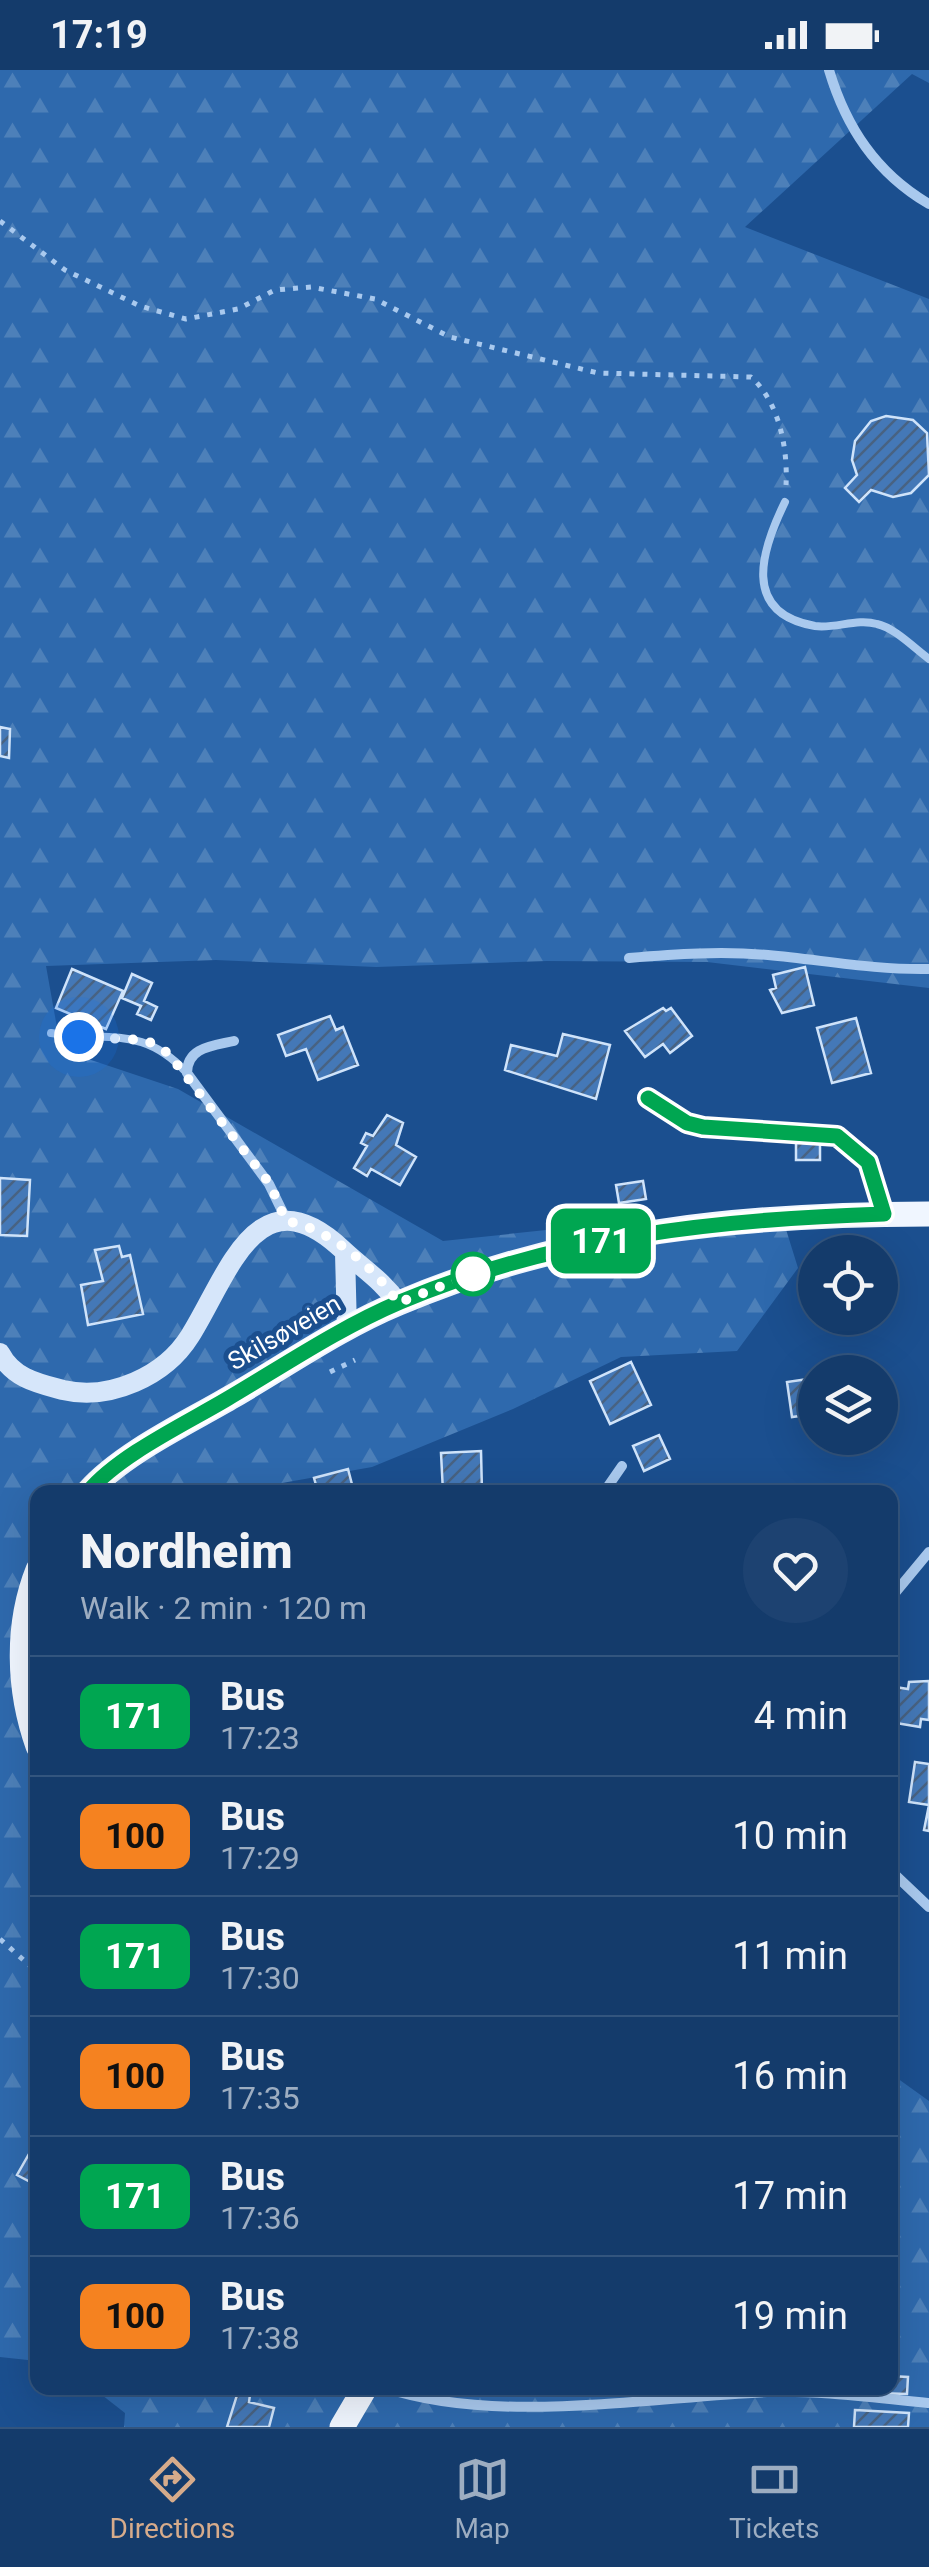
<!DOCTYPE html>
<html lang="en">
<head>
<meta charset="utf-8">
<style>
	body { margin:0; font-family:Roboto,sans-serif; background:#1d4271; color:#f1f3f6; height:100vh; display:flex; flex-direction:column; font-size:38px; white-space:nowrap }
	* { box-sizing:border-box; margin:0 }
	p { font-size:32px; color:#9dadc1 }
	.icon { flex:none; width:55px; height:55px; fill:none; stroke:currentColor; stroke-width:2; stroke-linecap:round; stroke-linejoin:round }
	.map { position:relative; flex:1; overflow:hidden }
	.panel { position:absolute; left:30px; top:1415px; width:868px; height:910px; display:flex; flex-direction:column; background:#143b6b; border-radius:20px; box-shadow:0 10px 40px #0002,0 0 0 2px #33557e }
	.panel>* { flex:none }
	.badge { padding:0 20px; border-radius:15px; font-size:35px; line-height:65px }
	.tools { position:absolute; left:798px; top:1165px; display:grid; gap:20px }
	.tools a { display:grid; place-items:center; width:100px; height:100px; border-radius:50%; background:#143b6b; box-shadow:0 10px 40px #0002,0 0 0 2px #33557e; font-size:50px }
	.you { position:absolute; width:50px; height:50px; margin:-25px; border:8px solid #fff; border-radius:50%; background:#1a73e8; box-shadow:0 0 0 15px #1a73e833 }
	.map>.badge { position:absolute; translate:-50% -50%; box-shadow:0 0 0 5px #fff }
	.round { display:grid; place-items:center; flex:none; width:105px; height:105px; border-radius:52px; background:#1d4271 }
	.head { display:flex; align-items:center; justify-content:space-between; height:170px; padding:0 50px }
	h1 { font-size:48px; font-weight:800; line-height:75px }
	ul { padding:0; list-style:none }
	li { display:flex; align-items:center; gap:30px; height:120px; padding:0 50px; border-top:2px solid #33557e }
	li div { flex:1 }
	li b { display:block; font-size:38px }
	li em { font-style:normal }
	li .badge { min-width:110px; font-weight:700; text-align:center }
	.status { display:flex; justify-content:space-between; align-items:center; height:70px; padding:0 50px; background:#143b6b; direction:ltr }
	.status svg { height:28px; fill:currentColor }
	.menu { display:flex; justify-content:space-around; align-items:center; height:140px; border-top:2px solid #33557e; background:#143b6b; font-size:28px; color:#9dadc1 }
	.menu a { display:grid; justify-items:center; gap:5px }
	.menu .selected { color:#d6ab8b }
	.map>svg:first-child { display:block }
</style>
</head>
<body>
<div class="status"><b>17:19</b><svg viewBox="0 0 49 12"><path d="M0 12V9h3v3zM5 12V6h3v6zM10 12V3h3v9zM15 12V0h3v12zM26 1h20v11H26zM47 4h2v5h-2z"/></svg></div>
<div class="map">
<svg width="929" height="2357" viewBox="0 0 929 2357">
	<defs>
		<pattern id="forest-firs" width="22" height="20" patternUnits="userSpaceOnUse" patternTransform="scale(2.5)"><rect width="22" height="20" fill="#2e69ad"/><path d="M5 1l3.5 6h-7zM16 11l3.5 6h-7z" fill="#4d80b9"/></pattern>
		<pattern id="building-hatch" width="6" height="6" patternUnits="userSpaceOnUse" patternTransform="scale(2.5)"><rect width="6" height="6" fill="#4478b7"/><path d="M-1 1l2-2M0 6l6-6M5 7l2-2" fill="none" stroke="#486282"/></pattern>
	</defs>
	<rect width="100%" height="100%" fill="#1b4f8f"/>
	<path fill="url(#forest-firs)" d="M0 0H929V13L912 4 745 157 929 229V918L707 892 547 891 376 897 216 890 46 896 61 980 178 1019 443 1171 613 1153H784L798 1198 737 1281 621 1287 513 1339 372 1397 231 1422H38L37 1552 17 1604 38 1657 37 2291 0 2287Z
		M890 2003 929 2031V2357H124L125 2343 93 2318H890Z"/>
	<path fill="url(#building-hatch)" stroke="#cfe3fa" stroke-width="2.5" d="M886 346 913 350 927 363 929 405 911 423 893 427 871 420 859 432 845 418 857 405 852 390 855 371 871 351Z
		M0 657 10 659 9 688 0 686Z
		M805 897 814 935 782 943 770 920 776 918 773 905Z
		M72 899 123 921 106 959 56 938Z
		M132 904 152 913 144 931 157 937 151 950 137 944 141 936 122 928Z
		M663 938 666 941 671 938 692 966 670 983 663 974 645 987 625 961Z
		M330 946 336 960 343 957 358 995 318 1010 306 979 286 986 278 965Z
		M856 948 871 1003 832 1013 817 958Z
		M563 964 610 975 596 1029 505 1000 511 975 557 986Z
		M387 1045 403 1053 396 1075 416 1087 400 1115 371 1099 367 1106 354 1098 367 1076 361 1073 366 1063 373 1066Z
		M796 1072H820V1090H796Z
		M0 1108 30 1110 27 1166 0 1165Z
		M643 1111 646 1129 619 1133 616 1115Z
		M119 1176 122 1187 130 1185 143 1244 88 1255 81 1215 103 1211 95 1180Z
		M631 1292 651 1335 610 1354 590 1311Z
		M815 1308V1344L792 1347 787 1312Z
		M659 1365 670 1389 644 1401 633 1376Z
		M481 1381 482 1422H443L441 1383Z
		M348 1399 354 1422H360H318L314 1408Z
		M929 1611V1650L921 1649 920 1657 890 1652 895 1617 908 1619 909 1612Z
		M915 1692 929 1694V1761L924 1760 929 1735 909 1732Z
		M37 2070H38V2116L17 2105Z
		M890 2306 908 2307 907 2324 877 2323 878 2318H890Z
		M238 2322 250 2325 249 2332 274 2338 269 2357H227Z
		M855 2340 909 2343 908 2357H854Z"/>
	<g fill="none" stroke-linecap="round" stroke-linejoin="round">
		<path stroke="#a9c9ee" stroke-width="5" stroke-dasharray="5 8" stroke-linecap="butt" d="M0 151 65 200 140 236 186 249 238 239 275 220 311 217 375 229 450 267 598 303 751 307C779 332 788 378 786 415
			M330 1302 355 1290
			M0 1869 38 1903"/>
		<path stroke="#a9c9ee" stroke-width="8" d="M785 432C762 479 740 543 815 556 835 559 857 548 877 554 895 558 914 578 929 589
			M51 963C110 972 142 955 187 1003
			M648 1028 687 1053 703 1057C789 1061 860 1038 883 1140"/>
		<path stroke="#a9c9ee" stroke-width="10" d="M829 0C846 57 876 103 929 134
			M629 888C676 884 721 881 768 885 823 890 874 900 929 899
			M234 971C213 976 187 977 187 1003L269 1114 287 1151
			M604 1422 622 1396
			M890 1529 929 1482
			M890 1800 929 1837
			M386 2318C496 2355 651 2327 767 2322 821 2320 875 2328 928 2333"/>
		<path stroke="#d6e6fa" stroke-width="20" d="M345 1183 347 1259
			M0 1283C13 1308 37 1313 63 1320 110 1331 165 1306 190 1266 228 1206 257 1099 343 1180 362 1198 383 1211 398 1233"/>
		<path stroke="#f0f6ff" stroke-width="25" d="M88 1422C122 1383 189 1352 233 1326 288 1294 341 1257 399 1233 567 1161 749 1144 929 1144
			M38 1500C16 1555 18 1620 38 1676
			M342 2357 365 2318"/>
	</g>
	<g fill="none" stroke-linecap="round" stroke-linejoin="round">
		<defs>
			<path id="line" d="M88 1422C119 1385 185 1354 227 1329 283 1296 339 1258 400 1232 554 1167 718 1149 884 1144L868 1092 837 1066 703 1057 687 1053 648 1028"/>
		</defs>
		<use href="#line" stroke="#fff" stroke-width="22"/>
		<use href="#line" stroke="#00a651" stroke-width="15"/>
		<path stroke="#fff" stroke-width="10" stroke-dasharray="0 18" d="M79 967 146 970 168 983 270 1114 286 1151C328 1158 375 1197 398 1233L473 1204"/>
	</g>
	<circle fill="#fff" stroke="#00a651" stroke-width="5" cx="473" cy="1204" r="20"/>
	<g text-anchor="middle" stroke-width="10" stroke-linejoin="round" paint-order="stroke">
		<g font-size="25" fill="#fff" stroke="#1b4f8f">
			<text transform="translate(284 1262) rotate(-30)" y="9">Skilsøveien</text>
		</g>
	</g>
</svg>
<div class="tools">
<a><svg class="icon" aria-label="locate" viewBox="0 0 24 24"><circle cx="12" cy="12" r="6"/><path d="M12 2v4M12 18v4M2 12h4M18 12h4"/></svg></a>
<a><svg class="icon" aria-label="layers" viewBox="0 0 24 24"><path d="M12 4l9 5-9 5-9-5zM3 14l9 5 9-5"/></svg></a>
</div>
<div class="you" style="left:79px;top:967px"></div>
<b class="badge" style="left:601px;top:1171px;background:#00a651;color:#fff">171</b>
<section class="panel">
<div class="head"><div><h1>Nordheim</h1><p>Walk · 2 min · 120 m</p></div><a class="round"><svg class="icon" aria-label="heart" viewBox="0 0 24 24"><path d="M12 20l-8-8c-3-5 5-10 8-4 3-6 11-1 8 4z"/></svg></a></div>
<ul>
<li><span class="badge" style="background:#00a651;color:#fff">171</span><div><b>Bus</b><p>17:23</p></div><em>4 min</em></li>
<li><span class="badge" style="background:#f58220;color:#111">100</span><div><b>Bus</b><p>17:29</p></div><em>10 min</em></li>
<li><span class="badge" style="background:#00a651;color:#fff">171</span><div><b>Bus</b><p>17:30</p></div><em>11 min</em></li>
<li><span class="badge" style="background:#f58220;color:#111">100</span><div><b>Bus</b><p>17:35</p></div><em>16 min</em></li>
<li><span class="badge" style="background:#00a651;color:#fff">171</span><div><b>Bus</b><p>17:36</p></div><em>17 min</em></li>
<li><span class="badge" style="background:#f58220;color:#111">100</span><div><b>Bus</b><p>17:38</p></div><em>19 min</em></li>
</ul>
</section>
</div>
<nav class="menu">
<a class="selected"><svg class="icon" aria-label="directions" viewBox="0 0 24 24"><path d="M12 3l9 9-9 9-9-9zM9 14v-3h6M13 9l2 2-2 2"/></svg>Directions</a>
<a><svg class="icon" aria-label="map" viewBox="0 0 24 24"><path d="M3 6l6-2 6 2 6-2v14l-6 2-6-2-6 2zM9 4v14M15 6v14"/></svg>Map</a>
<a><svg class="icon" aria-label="tickets" viewBox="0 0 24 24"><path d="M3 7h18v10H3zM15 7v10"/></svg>Tickets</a>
</nav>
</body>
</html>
